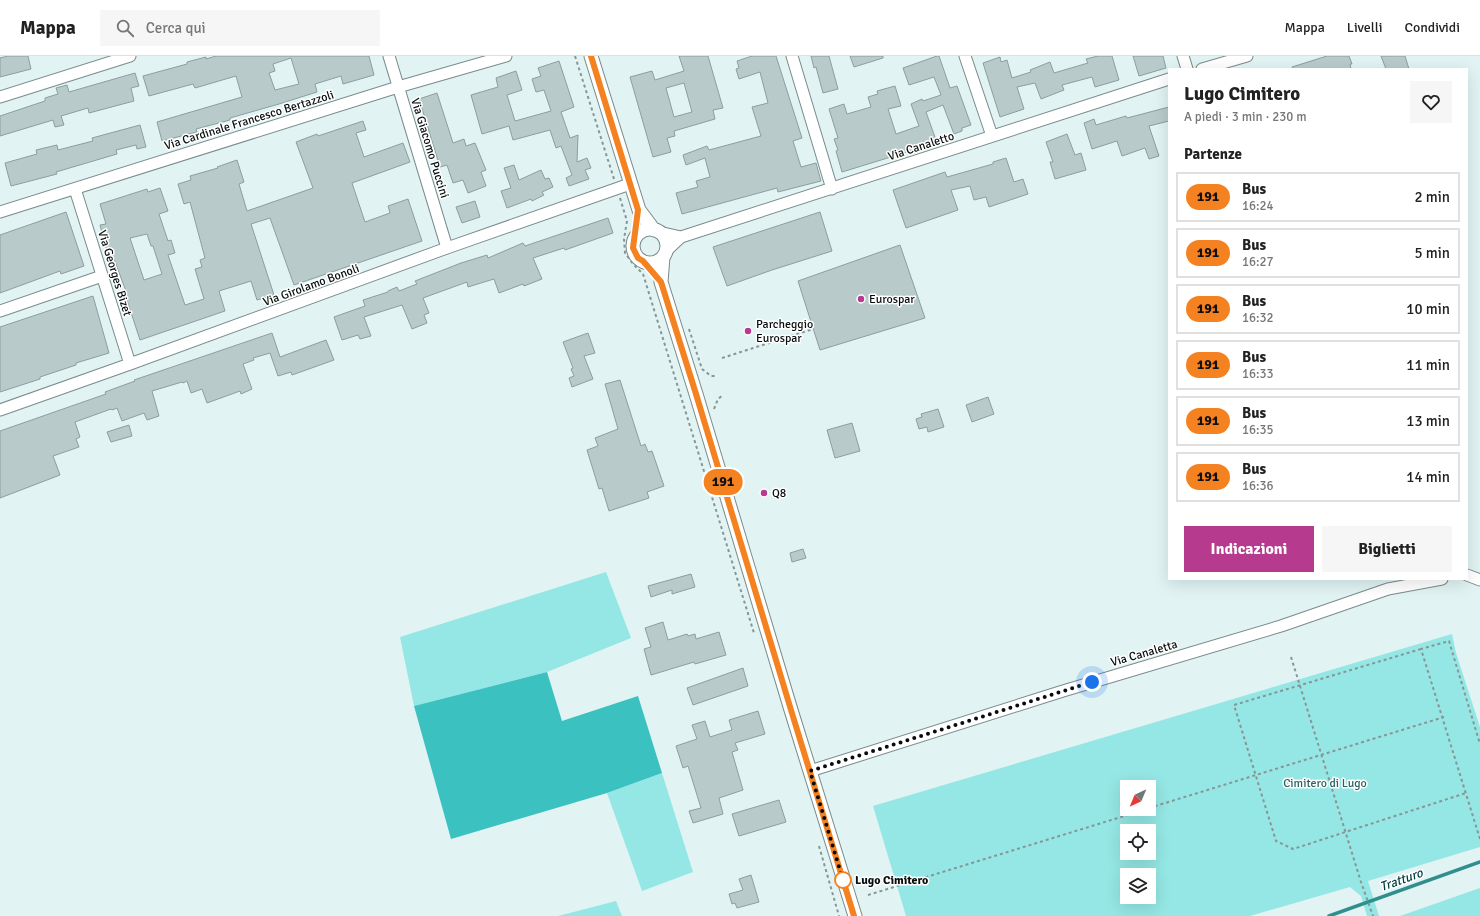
<!DOCTYPE html>
<html lang="it">
<head>
<meta charset="utf-8">
<style>
	body { margin:0; font-family:Signika,sans-serif; background:#f6f6f6; color:#222; height:100vh; display:flex; flex-direction:column; font-size:15px; white-space:nowrap }
	* { box-sizing:border-box; margin:0 }
	p { font-size:13px; color:#767676 }
	.icon { flex:none; width:22px; height:22px; fill:none; stroke:currentColor; stroke-width:2; stroke-linecap:round; stroke-linejoin:round }
	.map { position:relative; flex:1; overflow:hidden }
	.panel { position:absolute; left:1168px; top:12px; width:300px; height:512px; display:flex; flex-direction:column; background:#fff; border-radius:0px; box-shadow:0 4px 16px #0002 }
	.panel>* { flex:none }
	.badge { padding:0 8px; border-radius:13px; font-size:14px; line-height:26px }
	.needle { width:26px; rotate:224deg }
	.buttons { position:absolute; left:1120px; top:724px; display:grid; gap:8px }
	.buttons a { display:grid; place-items:center; width:36px; height:36px; border-radius:0px; background:#fff; box-shadow:0 4px 16px #0002; font-size:20px }
	.you { position:absolute; width:20px; height:20px; margin:-10px; border:3px solid #fff; border-radius:50%; background:#1a73e8; box-shadow:0 0 0 6px #1a73e833 }
	.map>.badge { position:absolute; translate:-50% -50%; box-shadow:0 0 0 2px #fff }
	h2 { padding:0 16px; font-size:15px; line-height:36px }
	.round { display:grid; place-items:center; flex:none; width:42px; height:42px; border-radius:0px; background:#f6f6f6 }
	.head { display:flex; align-items:center; justify-content:space-between; height:68px; padding:0 16px }
	h1 { font-size:19px; font-weight:800; line-height:30px }
	.primary-button { display:flex; gap:8px; margin-top:auto; padding:8px 16px }
	.primary-button a { flex:1; height:46px; border-radius:0px; background:#b63b8e; color:#fff; font-size:16px; font-weight:800; line-height:46px; text-align:center }
	.primary-button a+a { background:#f6f6f6; color:#222 }
	ul { padding:0; list-style:none }
	li { display:flex; align-items:center; gap:12px; height:50px; margin:0 8px 6px; padding:0 8px; border:2px solid #e0e0e0; border-radius:0px }
	li div { flex:1 }
	li b { display:block; font-size:15px }
	li em { font-style:normal }
	li .badge { min-width:44px; font-weight:700; text-align:center }
	header { display:flex; align-items:center; gap:24px; box-sizing:border-box; height:56px; padding:0 20px; background:#fff; border-bottom:1px solid #e0e0e0 }
	header strong { font-size:19px }
	nav { display:flex; gap:22px; margin-inline-start:auto; font-size:14px }
	.search { width:280px; height:36px; background:#f6f6f6; display:flex; align-items:center; gap:10px; box-sizing:border-box; padding:0 14px; border-radius:0px; color:#767676; font-size:15px }
	.map>svg:first-child { display:block }
</style>
</head>
<body>
<header>
<strong>Mappa</strong>
<div class="search"><svg class="icon" aria-label="search" viewBox="0 0 24 24"><circle cx="10" cy="10" r="6"/><path d="M15 15l6 6"/></svg>Cerca qui</div>
<nav><a>Mappa</a><a>Livelli</a><a>Condividi</a></nav>
</header>
<div class="map">
<svg width="1480" height="860" viewBox="0 0 1480 860">
	<rect width="100%" height="100%" fill="#e1f3f3"/>
	<path fill="#94e7e4" fill-rule="evenodd" d="M606 516 631 582 547 616 414 650 400 581Z
		M1452 578 1456 597 1480 671V791L1368 825 1379 860H1367L1361 840 1350 831 1250 860H906L873 750ZM1127 731H1149V753H1127ZM1127 775H1149V797H1127ZM1127 819H1149V841H1127Z
		M662 717 693 816 642 835 607 737Z
		M1480 832V860H1400Z
		M616 845 622 860H558Z"/>
	<path fill="#3bc1bf" d="M547 616 562 665 638 640 662 717 607 737 451 783 414 650Z"/>
	<g fill="none" stroke-linecap="round" stroke-linejoin="round">
		<path stroke="#308f8d" stroke-width="3.5" d="M1329 860 1480 806"/>
	</g>
	<path fill="#b8cbca" stroke="#8c9e9d" fill-rule="evenodd" d="M8 0H28L31 13 0 21V2Z
		M216 0H369L374 19 343 28 341 20 315 28 317 36 279 48 230 62V64L196 73 197 76 162 85 157 66 242 41 236 20 195 32 193 28 149 40 143 20 187 8V6L206 1V3ZM291 2 299 28 275 34 269 17 275 15 273 8Z
		M679 0H708L723 52 713 54 715 63 674 75 675 80 667 82 671 96 653 101 630 21 652 15 655 24 684 15ZM684 27 692 56 674 61 666 32Z
		M752 0H776L802 82 793 85 801 111 816 107 821 125 778 136 777 132 682 158 676 137 698 131 696 125 710 121 705 102 686 109 683 99 707 90 709 94 761 80 752 51 768 47 760 16 739 23 736 13 739 12 737 5Z
		M811 0H829L838 33 823 37 816 11 814 12Z
		M850 0H883V2L854 11Z
		M937 0H939L950 32 957 30 971 69 962 72V75L954 78 943 49 926 56 936 84 916 91 917 93 842 116 836 95 838 94 834 83 838 82 829 53 844 48 847 58 871 51 868 41 878 38 877 35 895 30 901 50 888 53 896 78 919 70 911 48 922 43 923 45 941 39 934 21 909 29 903 12Z
		M1098 0H1112L1119 24 1095 31 1092 21 1062 29 1064 34 1041 43 1035 27 1017 31 1024 53 1000 61 983 7 1000 1 1001 6 1007 4 1012 22 1031 16 1030 14 1050 6 1054 17 1088 7 1086 3Z
		M1133 0H1163L1166 12 1139 20Z
		M1327 0H1349L1352 8H1350L1351 13H1293L1292 11Z
		M1381 0H1405L1409 13H1386Z
		M559 5 574 51 561 56 570 82 578 79 577 106 587 102 591 112 585 114 589 123 569 130 566 122 572 119 561 90 556 92 550 74 513 84 509 70 482 78 471 39 498 31 496 22 516 15 522 34 507 39 515 65 551 55 544 34 536 36 532 23 541 20 538 12Z
		M135 17 139 30 131 32 134 45 89 57 88 52 61 60 64 69 55 71 53 64 0 80V60L45 45V42L58 38 56 32 67 29 69 36Z
		M437 37 453 87 464 83 466 90 475 87 486 114 481 116 486 130 468 137 463 124 453 127 447 109 440 111 419 43Z
		M1169 51V65L1149 70 1159 100 1149 103 1145 92 1122 100 1117 85 1092 93 1084 67 1094 63 1096 69 1126 60 1127 62Z
		M363 65 366 74 356 77 364 101 403 87 410 106 352 127 365 166 390 157 388 150 408 143 422 185 294 229 270 162 251 168 274 239 257 244 251 225 219 235 225 255 140 284 124 235H126L112 198 108 199 100 169 106 168 100 148 147 133 148 136 160 132 168 155 159 158 168 185 171 184 175 197 168 199 185 249 204 243 195 213 202 211 200 204 205 202 190 146 184 148 178 128 191 124 190 120 218 112 217 111 237 104 244 126 239 128 247 155 313 132 296 86 317 78 318 80ZM147 178 151 190H153L162 218 144 224 130 182Z
		M140 69 146 91 137 93 136 89 116 94 117 98 56 116 57 118 11 130 5 107 37 98 36 94 57 89 58 94 93 85 92 82Z
		M1067 78 1075 99 1081 97 1086 114 1055 123 1050 106H1053L1046 86Z
		M1006 102 1014 126 1023 123 1028 138 989 151 986 141 974 144 970 130 951 134 958 154 906 172 893 134 945 116 947 121 993 108V106Z
		M514 109 519 124 541 114 545 123 549 122 553 131 542 136 544 139 532 145 531 143 507 152 501 135 511 132 504 112Z
		M475 145 480 161 462 167 456 151Z
		M66 156 84 210 61 218 60 215 0 237V179Z
		M820 156 832 195 772 214 727 230 713 191Z
		M608 162 613 177 565 194 564 192 533 202 542 223 524 230 523 228 499 237 494 223 468 231 467 226 423 242 429 257 424 259 427 267 412 273 402 249 364 261 371 280 360 283 358 279 342 284 334 261 365 250 363 244 388 236V235L397 231 399 235 417 228 415 225 461 207 487 199 488 202 523 187 525 190Z
		M900 189 925 262 820 294 798 225Z
		M93 240 109 297 76 307V309L40 321V323L0 336V271Z
		M272 277 280 301 326 284 334 304 292 319 291 316 278 320 270 297 253 302 254 304 243 308 252 333 241 338 240 335 207 347 202 333 191 337 187 325 183 327 182 326 152 335 159 360 147 364 144 357 122 365 117 352 112 354 111 353 75 366 80 381 76 383 79 391 53 400 60 419 0 442V375L106 338 105 336 135 325 134 324Z
		M588 277 595 297 584 300 593 323 572 331 569 322 574 320 571 313 573 312 563 286Z
		M620 324 641 390 645 388 648 396 652 395 664 430 647 436 649 442 609 455 602 432 599 433 587 394 598 390 595 382 618 373 605 328Z
		M988 341 994 358 972 366 966 349Z
		M938 353 944 371 928 376 927 371 919 373 916 363 922 361 921 358Z
		M852 367 860 395 835 402 827 374Z
		M129 369 132 380 111 386 107 376Z
		M803 493 806 502 792 506 790 497Z
		M691 518 695 531 672 538V534L651 541 648 530Z
		M663 566 668 584 687 578 688 580 695 578 696 583 719 576 726 599 695 608 694 606 651 619 644 593 651 591 645 572Z
		M743 612 748 630 693 649 687 632Z
		M758 655 765 678 735 687 738 694 732 696 743 734 719 742 723 758 693 767 689 755 701 752 688 710 683 712 676 690 697 683 692 669 705 665 710 681 732 674 729 664Z
		M779 744 786 766 739 780 732 758Z
		M751 819 759 846 737 852 735 847 732 848 729 838 743 834 739 823Z"/>
	<g fill="none" stroke-linecap="round" stroke-linejoin="round">
		<defs>
			<path id="minor" d="M389 0 447 192
				M792 0 832 133
				M965 0 992 80
				M1183 0 1187 13
				M1202 13 1247 0
				M0 41 130 0
				M75 133 130 308
				M0 156 398 31 506 0
				M659 176 681 181
				M665 196 681 181 1169 23
				M0 255 102 220
				M0 354 130 308 447 192 630 128
				M1467 519 1480 524
				M810 715 1063 635 1281 570 1388 533 1442 523"/>
			<path id="tertiary" d="M591 0 639 154 654 174
				M633 190a17 17 0 1 1 34 0a17 17 0 1 1-34 0Z
				M663 201 661 226 696 338 791 654 855 860"/>
		</defs>
		<use href="#minor" stroke="#798b8a" stroke-width="13"/>
		<use href="#tertiary" stroke="#798b8a" stroke-width="15"/>
		<path stroke="#889595" stroke-width="2" stroke-dasharray="3 3" stroke-linecap="butt" d="M575 0 614 123
			M620 142 627 165 624 183 625 197 633 208 643 218 754 577
			M689 273 702 313 711 320H716
			M722 302 813 273
			M714 353 718 343 723 339
			M1421 593 1234 649 1276 785 1293 793 1466 737
			M1291 601 1361 826 1373 860
			M1149 752 1444 661
			M1480 783 1421 593 1449 585 1480 688
			M819 790 839 860
			M868 839 1147 753"/>
		<use href="#minor" stroke="#fff" stroke-width="11"/>
		<use href="#tertiary" stroke="#fff" stroke-width="13"/>
	</g>
	<g fill="none" stroke-linecap="round" stroke-linejoin="round">
		<defs>
			<path id="line" d="M591 0 638 154 633 192 638 202 643 205 661 226 696 338 791 654 854 860"/>
		</defs>
		<use href="#line" stroke="#fff" stroke-width="9"/>
		<use href="#line" stroke="#f58220" stroke-width="6"/>
		<path stroke="#070d0c" stroke-width="4" stroke-dasharray="0 7.2" d="M843 824 810 715 1092 626"/>
	</g>
	<g fill="#b63b8e" stroke="#fff" stroke-width="1.5">
		<circle cx="861" cy="243" r="4"/>
		<circle cx="748" cy="275" r="4"/>
		<circle cx="764" cy="437" r="4"/>
	</g>
	<circle fill="#fff" stroke="#f58220" stroke-width="2" cx="843" cy="824" r="8"/>
	<g text-anchor="middle" stroke-width="3" stroke-linejoin="round" paint-order="stroke">
		<g font-size="12" fill="#070d0c" stroke="#fff">
			<text transform="translate(249 64) rotate(-17)" y="4">Via Cardinale Francesco Bertazzoli</text>
			<text transform="translate(921 90) rotate(-18)" y="4">Via Canaletto</text>
			<text transform="translate(430 92) rotate(73)" y="4">Via Giacomo Puccini</text>
			<text transform="translate(115 217) rotate(73)" y="4">Via Georges Bizet</text>
			<text transform="translate(311 229) rotate(-20)" y="4">Via Girolamo Bonoli</text>
			<text transform="translate(1144 597) rotate(-16)" y="4">Via Canaletta</text>
		</g>
		<g font-size="12" fill="#070d0c" stroke="#fff" text-anchor="start">
			<text x="869" y="247">Eurospar</text>
			<text x="756" y="272">Parcheggio<tspan x="756" dy="14">Eurospar</tspan></text>
			<text x="772" y="441">Q8</text>
		</g>
		<g font-size="12" fill="#2c6160" stroke="#fff">
			<text x="1325" y="731">Cimitero di Lugo</text>
		</g>
		<g font-size="12" font-weight="bold" fill="#070d0c" stroke="#fff" text-anchor="start">
			<text x="855" y="828">Lugo Cimitero</text>
		</g>
		<g font-size="13" font-style="italic" fill="#003d3d" stroke="#fff">
			<text transform="translate(1401 823) rotate(-20)" y="5">Tratturo</text>
		</g>
	</g>
</svg>
<div class="buttons">
<a><svg class="needle" viewBox="-14 -14 28 28"><path d="M0-13l5 13h-10z" fill="#e53935"/><path d="M0 13l5-13h-10z" fill="#767676"/></svg></a>
<a><svg class="icon" aria-label="locate" viewBox="0 0 24 24"><circle cx="12" cy="12" r="6"/><path d="M12 2v4M12 18v4M2 12h4M18 12h4"/></svg></a>
<a><svg class="icon" aria-label="layers" viewBox="0 0 24 24"><path d="M12 4l9 5-9 5-9-5zM3 14l9 5 9-5"/></svg></a>
</div>
<div class="you" style="left:1092px;top:626px"></div>
<b class="badge" style="left:723px;top:426px;background:#f58220;color:#111">191</b>
<section class="panel">
<div class="head"><div><h1>Lugo Cimitero</h1><p>A piedi · 3 min · 230 m</p></div><a class="round"><svg class="icon" aria-label="heart" viewBox="0 0 24 24"><path d="M12 20l-8-8c-3-5 5-10 8-4 3-6 11-1 8 4z"/></svg></a></div>
<h2>Partenze</h2>
<ul>
<li><span class="badge" style="background:#f58220;color:#111">191</span><div><b>Bus</b><p>16:24</p></div><em>2 min</em></li>
<li><span class="badge" style="background:#f58220;color:#111">191</span><div><b>Bus</b><p>16:27</p></div><em>5 min</em></li>
<li><span class="badge" style="background:#f58220;color:#111">191</span><div><b>Bus</b><p>16:32</p></div><em>10 min</em></li>
<li><span class="badge" style="background:#f58220;color:#111">191</span><div><b>Bus</b><p>16:33</p></div><em>11 min</em></li>
<li><span class="badge" style="background:#f58220;color:#111">191</span><div><b>Bus</b><p>16:35</p></div><em>13 min</em></li>
<li><span class="badge" style="background:#f58220;color:#111">191</span><div><b>Bus</b><p>16:36</p></div><em>14 min</em></li>
</ul>
<div class="primary-button"><a>Indicazioni</a><a>Biglietti</a></div>
</section>
</div>
</body>
</html>
